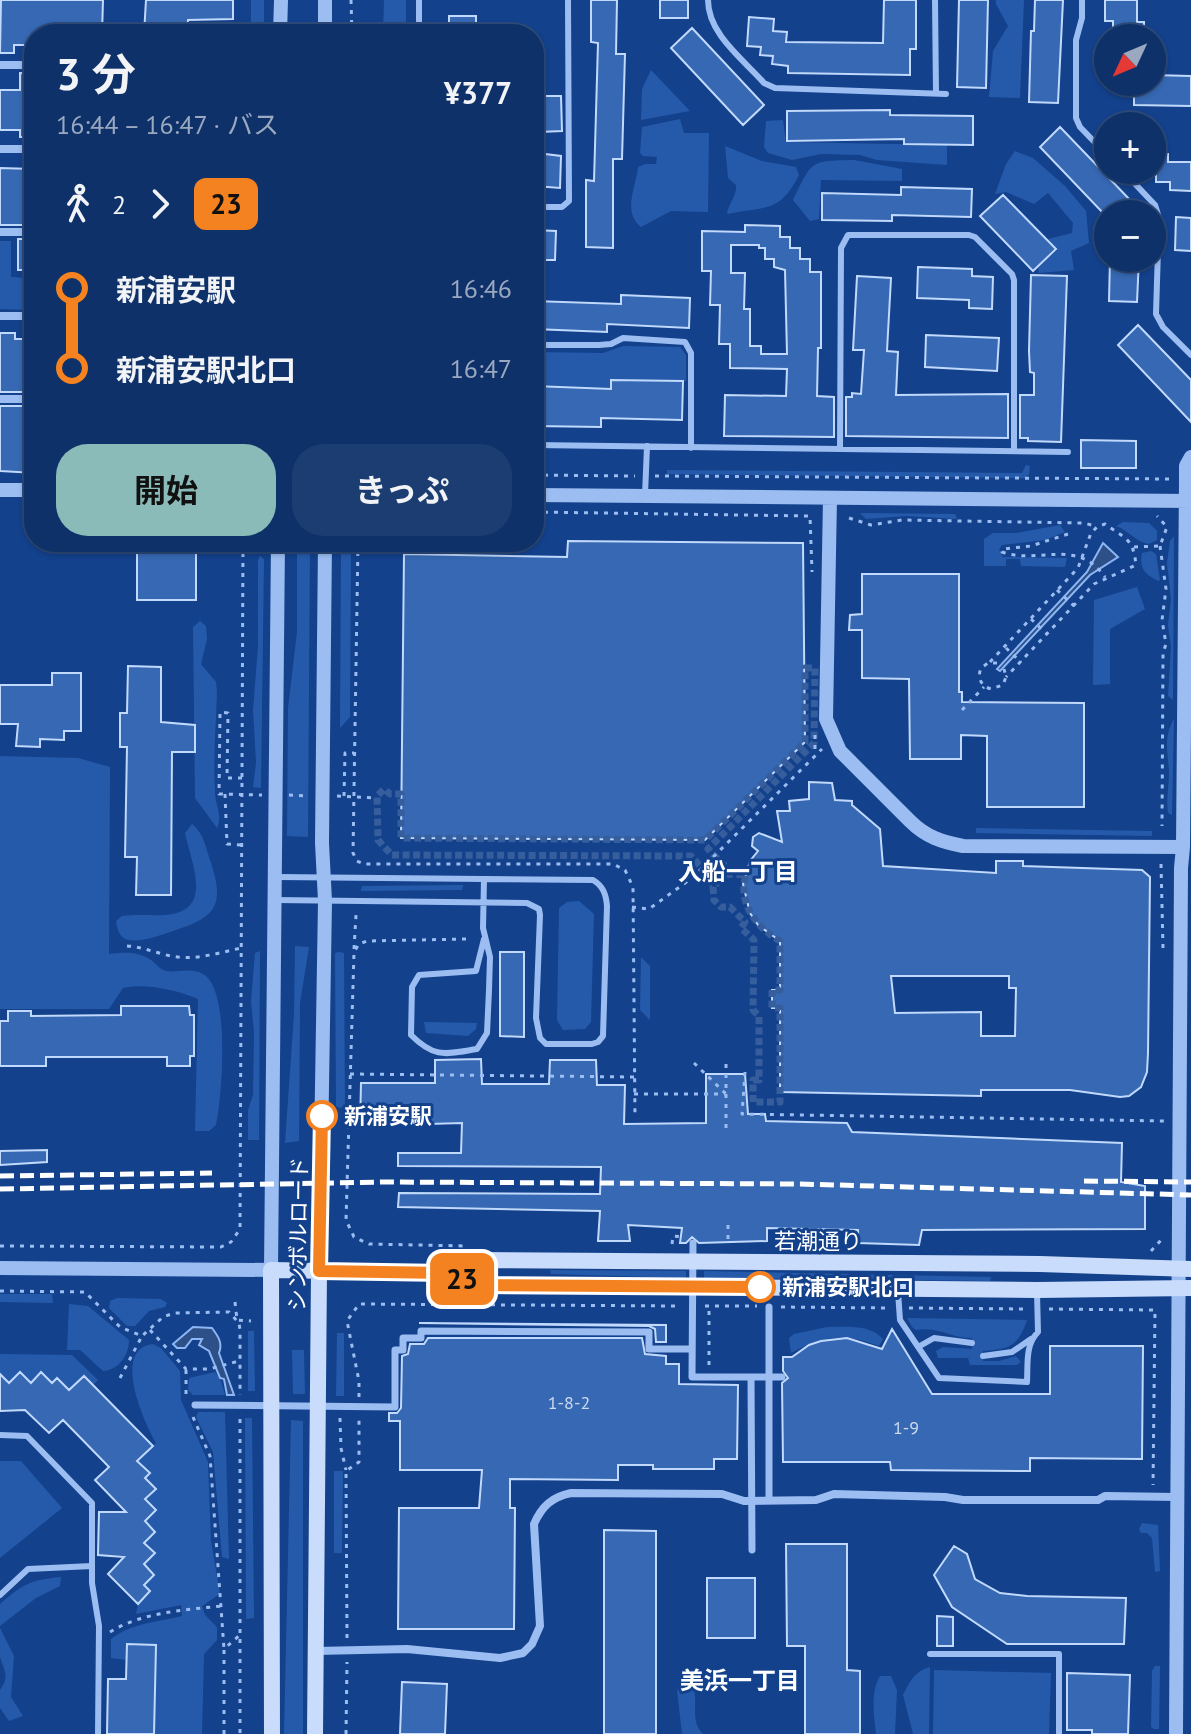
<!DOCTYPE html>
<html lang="ja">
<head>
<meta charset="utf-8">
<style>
	body { margin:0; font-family:"PT Sans","Noto Sans JP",sans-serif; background:#1c3d71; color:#f1f3f6; height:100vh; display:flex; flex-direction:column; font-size:30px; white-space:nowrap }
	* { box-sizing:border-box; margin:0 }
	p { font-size:26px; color:#9ba9c0 }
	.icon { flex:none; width:44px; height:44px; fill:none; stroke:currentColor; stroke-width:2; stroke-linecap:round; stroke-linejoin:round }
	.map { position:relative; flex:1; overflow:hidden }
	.drawer { position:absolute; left:24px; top:24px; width:520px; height:528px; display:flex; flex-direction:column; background:#0e3169; border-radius:32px; box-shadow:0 2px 6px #0004,0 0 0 2px #2e4c7d }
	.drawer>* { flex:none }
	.badge { padding:0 16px; border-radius:12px; font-size:28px; line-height:52px }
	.needle { width:52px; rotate:226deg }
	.tools { position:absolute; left:1094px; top:24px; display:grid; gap:16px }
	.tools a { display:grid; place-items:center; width:72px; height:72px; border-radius:50%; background:#0e3169; box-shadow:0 2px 6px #0004,0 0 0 2px #2e4c7d; font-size:40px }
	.map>.badge { position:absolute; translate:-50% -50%; box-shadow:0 0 0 4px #fff }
	.legs { display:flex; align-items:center; gap:12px; height:88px; padding:0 32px; font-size:26px }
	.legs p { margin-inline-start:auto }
	.head { display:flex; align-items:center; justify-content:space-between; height:136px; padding:0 32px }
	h1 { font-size:44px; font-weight:700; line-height:60px }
	.cta { display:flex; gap:16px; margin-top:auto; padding:16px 32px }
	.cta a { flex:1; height:92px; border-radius:32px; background:#8bbbb9; color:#111; font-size:32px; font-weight:700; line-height:92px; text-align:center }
	.cta a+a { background:#1c3d71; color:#f1f3f6 }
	ul { padding:0 32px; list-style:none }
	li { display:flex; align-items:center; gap:28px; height:80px; font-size:30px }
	li i { display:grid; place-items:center; width:12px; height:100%; margin:0 10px; background:currentColor }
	li i::after { content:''; width:20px; height:20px; margin:-10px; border:6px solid; border-radius:50%; background:#0e3169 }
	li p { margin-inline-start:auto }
	li:first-child i { background:linear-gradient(#0000 50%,currentColor 0) }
	li:last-child i { background:linear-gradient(currentColor 50%,#0000 0) }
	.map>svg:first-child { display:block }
</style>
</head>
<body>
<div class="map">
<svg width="1191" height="1734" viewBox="0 0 1191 1734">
	<rect width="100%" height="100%" fill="#13418c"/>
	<path fill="#255aab" d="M251 0H264V34H251Z
		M384 0H406V34H383Z
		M996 0H1024L1020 98 989 97 993 51 1008 26 996 4Z
		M651 70 690 111 641 120 642 89Z
		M680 119 684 133H709L708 212 671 211 641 227C622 211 636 188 638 167L645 164H656L657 157 643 156 640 153 642 127Z
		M783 120 786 142 947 145V165L877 160 860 155 821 154 792 160 768 153 764 147 766 121Z
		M725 146 762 161 796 167 799 175C780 213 766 206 727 214 728 204 737 196 736 185L728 178Z
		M1015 151 1033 158 1065 186 1086 211 1089 243 1071 251 1074 270 1039 273 1038 268 1057 250 1048 239 1072 233 1073 223 1048 193 1034 204 1006 192 995 194 1006 164Z
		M854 160 902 169V181L821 180 819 219 810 221 793 200C813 160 809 161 854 160Z
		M0 241H11V277L28 278V310L0 309Z
		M623 346 680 347 686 355V381L611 380V389L534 386V352L603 353Z
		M1026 465 1030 466 1029 474 1025 478 667 474V470L1022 473Z
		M860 513 955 514 957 519 906 516 866 519Z
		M1123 522 1149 523 1157 531V540L1149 544C1136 542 1128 530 1116 526Z
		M1060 525 1065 532 1045 540 1002 545 999 550 1003 557 1067 558 1065 567 1021 566 1020 559H1006V566H984V539L993 533H1016Z
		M1174 536 1173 700 1168 696 1171 647 1168 625 1171 599 1167 563 1170 541Z
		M297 542H310L308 837 287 836 288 708 297 632Z
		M345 551 351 553 350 717 340 728 341 552Z
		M1151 551 1156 554 1160 580 1158 581C1145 574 1139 569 1142 553Z
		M260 556 264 559 261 788 253 787 256 763 253 710 258 646V560Z
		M1137 587 1145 609 1110 629V684L1093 685 1094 600Z
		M200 621 206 626 207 639 201 664 216 682 217 692C216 725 213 759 215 792 215 805 223 815 217 828L195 798 193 627Z
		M1174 719 1172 815 1168 813C1166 799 1169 786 1169 772 1168 753 1163 737 1174 719Z
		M0 756 78 758 110 767 109 954C123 952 138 951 151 960 157 964 159 969 166 971 179 973 191 967 203 974 231 989 222 1097 216 1125L209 1131H195L198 999C176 990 146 983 123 988L109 1009H0Z
		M192 824C204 833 206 849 211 863 227 911 211 919 167 933 156 937 141 942 129 940 120 939 117 929 116 921L122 916C136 914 151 916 166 915 215 911 191 863 185 833Z
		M976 828 1152 831V836L976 833Z
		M463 885 462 890 361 891 362 886Z
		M579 901 594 914 591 1022 585 1029 563 1030 557 1020 559 908 567 902Z
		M295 946 309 947 300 1003 299 1141 285 1143 294 1014Z
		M260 951 259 1140H248V1110L253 1095 254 1032 251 1001 255 953Z
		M339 952 344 953 345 1106 340 1108 336 1106 335 953Z
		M641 957 650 966V1020L640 1010Z
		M424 1022 477 1023 476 1029 468 1036 426 1033Z
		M550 1270 686 1271V1278L551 1274Z
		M704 1271 991 1277 990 1281 704 1278Z
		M0 1294H52L53 1303 0 1302Z
		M117 1298 161 1299 167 1303 165 1307 149 1311 135 1326H127L109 1308 110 1301Z
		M69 1304 88 1306 129 1340C129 1355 119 1370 103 1371L80 1350H67Z
		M907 1318 1027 1320C1018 1347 1009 1349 983 1351V1361H999L1016 1356 1021 1362 1017 1365H970L968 1358H938L936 1351 943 1347 972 1349V1338C949 1338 940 1326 916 1330L912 1327Z
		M827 1327C846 1327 870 1324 883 1339L879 1346C845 1333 824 1335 791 1353L789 1338 794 1334Z
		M248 1331H254L255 1391H248Z
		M337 1333H344V1396H336Z
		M153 1344 161 1348 180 1371 181 1400 208 1462 211 1541 220 1594 202 1606 205 1615 217 1627V1640L204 1654 202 1734H154L155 1645 127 1644 126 1660 111 1658V1639C131 1623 158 1622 182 1616L181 1605 136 1614 138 1604 150 1592 143 1585 154 1575 144 1564 155 1553 144 1543 145 1521 155 1510 145 1499 155 1489 145 1478 150 1473 138 1461 156 1443C144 1422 111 1349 153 1344Z
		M292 1350H304L305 1394H293Z
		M0 1354 72 1355 98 1380 93 1385 83 1376 69 1390 58 1378 52 1383 41 1373 31 1383H9L0 1374Z
		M215 1372 221 1381 225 1395H193L188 1390 189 1378Z
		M198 1412H225L229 1559 222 1557 213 1452 196 1417Z
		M245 1418H252L254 1618 246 1619Z
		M291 1420 303 1421V1734H284Z
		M0 1461H21L62 1508 0 1558Z
		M334 1471H343L342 1553H334Z
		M1142 1523 1158 1525 1160 1571 1155 1572 1152 1538 1147 1533H1141L1139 1529Z
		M61 1577 60 1586 36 1598 0 1626V1604C23 1584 30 1580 61 1577Z
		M0 1628 14 1656 11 1697 23 1716 9 1721 0 1708V1690C10 1677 4 1670 0 1657 0 1649 0 1637 0 1628Z
		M1155 1666H1160L1159 1729H1154L1151 1727 1152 1671Z
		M930 1667 929 1734H913L903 1695C910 1681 915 1671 930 1667Z
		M934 1670 1051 1673 1049 1734H933Z
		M880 1676H891L897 1690 895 1734H876C874 1715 870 1693 880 1676Z
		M682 1681 693 1686C699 1703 689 1720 703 1734H682L677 1690Z"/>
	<path fill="#2d5088" stroke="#8db7f4" stroke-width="2" d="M1103 543 1118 557 1090 575 1000 671 997 669 1087 572Z
		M193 1327 212 1328C218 1336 223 1343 219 1353L234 1395H227L224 1379 220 1378 209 1351 199 1345 202 1339H192L185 1348H177L173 1344Z"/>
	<path fill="#3668b3" stroke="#c1d9fc" stroke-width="2" fill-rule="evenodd" d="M1 0H103L102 34H34V45H14V53H0Z
		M146 0H233V19L188 20 187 34H144Z
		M591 0H617L616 54H625L622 159H613V248L586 247V180L594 181 598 43 591 42Z
		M660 0H688V18H660Z
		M884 0H916V49H910V75L788 73V66L772 64 773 56 760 55 761 47 747 46 749 17 774 19 773 31 787 32 786 42 883 43Z
		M959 0H988L986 88 957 87Z
		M1035 0H1063L1058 103 1029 102 1031 31H1034Z
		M1105 0H1137V22H1144V38H1113V21H1105Z
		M449 16H476V34H449Z
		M692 28 764 105 743 125 671 48Z
		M20 73 34 74V137H20V130H0V90H20Z
		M1152 75 1191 76V106L1134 105V82H1152Z
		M534 96H561L562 131 539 132V120H534Z
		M890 110V115L973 116V145L904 144V139L787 141V111Z
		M1060 127 1132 202 1119 214H1104L1040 147Z
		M537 153 561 156 560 188 535 186Z
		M1152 154H1168V162H1191V191L1170 190V182H1156V173H1152Z
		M0 168 33 169 34 225H0Z
		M901 187 972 189 971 217 892 215V221L822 220V193L901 195Z
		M1003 195 1056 249 1033 271 980 216Z
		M1176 217 1191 218V251L1175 250Z
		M745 225 780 226V237H790V248H800V259H810V272H821V348H818L817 396 834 397V437L724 436 725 395 786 396 787 369 730 368V344H719L720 305H710L711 271H702V231L745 232ZM731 245H759V248H765V259H774V267L785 270 787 354H761V346H750V309H744L745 273H731Z
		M534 230 556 231 555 260H534Z
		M18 239H34V270H18Z
		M1110 258H1139L1137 302 1109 301Z
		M918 267 972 269V276L993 277 992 309 969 308V300L917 298Z
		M1031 275 1067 276 1061 442 1028 441V438H1020V395H1034V373L1030 372 1029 351Z
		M857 276 891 278 887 351 898 352 896 395 1008 394V438L846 436V397H852V393L861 394 864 350H853Z
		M621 295 690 298 689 328 607 324V332L534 329V301L621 304Z
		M1138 325 1191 380V422L1118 345Z
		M0 333H15V339H34V392H0Z
		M926 335 999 338 997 371 925 367Z
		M611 380 683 381 682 420 601 418V427L534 426V386L611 389Z
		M0 406H34V473L0 471Z
		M1081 440 1136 441V468H1081Z
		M568 541 803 543 805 742 705 840 401 838 404 554 567 557Z
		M137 542H196V600H137Z
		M862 574H959V692H962V702L1084 703V807H987V736L961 735V759H910L909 679 862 678V630H849L850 615 862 614Z
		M128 666 161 667V722L195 725V752H172L171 895H136L137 857H125L127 747H120V713H127Z
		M52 673H81V731H64V740L40 739V747L16 746 18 724H0V685H52Z
		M809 782 832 783 835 800 852 801V805L880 829 883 866 996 873V861H1023V866L1142 870 1150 877 1148 1053 1147 1072 1141 1087 1129 1096 1120 1097 1070 1090H981V1096L780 1092V1008H772V990H780V941L758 925 750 913 743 884 750 861 758 851 752 846 753 837 759 833 782 842 777 811H790L789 801 809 799ZM891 976H1009V988H1016L1015 1036H981V1012L895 1013Z
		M500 952H524V1037L500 1036Z
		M121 1006H189L190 1015H194V1056H190V1066H167V1057H46V1066H0V1021H8V1011H31V1016L121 1015Z
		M481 1059 482 1084H549L550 1060H596L597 1085H625L624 1124 706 1123V1074H745L748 1114H765L766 1121 847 1123 852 1132 1122 1143 1121 1182 1145 1186V1229L922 1230 919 1245 858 1243V1230L767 1228V1241L699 1243 692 1237 686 1243H680L682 1228 628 1225 630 1241H598L600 1211 398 1207 399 1193 600 1194 601 1167 398 1166V1153H461L462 1123 360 1126 361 1083H435V1060Z
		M47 1150V1162L0 1165V1151Z
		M419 1323 666 1325V1342H656L655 1329 649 1326Z
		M892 1329 932 1394H1050V1346H1143L1142 1459 1030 1458V1471L891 1470 890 1462H783L782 1383 788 1378 783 1371V1357H792L809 1345 821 1341 847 1338 882 1349Z
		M428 1338H642L645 1354 666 1356V1364H679V1384L738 1385 737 1459H714V1469H653V1465H618V1480L510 1479V1508H515L514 1629H398L399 1508H479L482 1470H400V1421H389V1413H397L401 1408 402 1356 408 1354 410 1344H424Z
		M20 1372 31 1383 41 1372 52 1383 57 1378 69 1390 84 1376 153 1446 137 1461 150 1473 145 1478 156 1489 145 1499 156 1510 145 1521 155 1532 144 1543 155 1553 144 1564 154 1575 144 1585 150 1591 138 1604 108 1574 124 1557 98 1555 99 1512H126L95 1480 109 1467 63 1420 49 1433 25 1410 0 1411V1374L9 1383Z
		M604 1530 656 1531V1734H604Z
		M786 1544H847V1670L860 1671V1734H805V1646H787Z
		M954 1546 967 1554 975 1579 1000 1593 1027 1596 1126 1598 1124 1644H1007L952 1607 934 1575Z
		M707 1578H755V1638H707Z
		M937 1616 953 1617V1646H937Z
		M127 1644 156 1645 154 1734H107L108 1679H126Z
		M1067 1673 1130 1675 1128 1734H1092V1730H1067Z
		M402 1682 447 1684 445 1734H400Z"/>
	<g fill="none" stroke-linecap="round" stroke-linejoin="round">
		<path stroke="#365e9d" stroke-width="7" stroke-dasharray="7 3.5" stroke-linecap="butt" d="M805 668H815L814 743 708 849 733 874H726L715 883 691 856 392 855 378 840 377 796 384 789 390 794H401V838L705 840 805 742Z
			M726 874 746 875C737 903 757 928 780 941V990H772V1008H780V1102H753V1080H759V1016L753 1010 754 940 741 928 745 922 730 907H721L714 900 713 887Z"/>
		<path stroke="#9bbdf1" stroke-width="3" stroke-dasharray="4 6" stroke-linecap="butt" d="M351 0 352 34
			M534 475 635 476
			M655 476 1171 479
			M534 512 810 516 812 572
			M849 518 871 525 902 520 1084 523 1095 526
			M1068 534 1031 546 1003 549 1002 552C1038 565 1077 537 1105 577
			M358 542 353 853 357 861 364 864H613L625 870 633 887 635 1118
			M1160 546 1166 589 1162 620 1166 644 1163 653 1162 826
			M1134 547 1160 546 1167 527 1157 516
			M1057 590 1074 606
			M1031 619 1047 634
			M1006 648 1021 662
			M990 662 1078 568 1091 533 1097 527 1105 524C1125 539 1133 537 1136 565L1094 584 1006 677
			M997 663H988L981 668C977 678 981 686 991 689L1003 685 1006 677 1004 669
			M962 710 984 687
			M815 735V755
			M242 778H227L228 713 220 712 219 794 262 795
			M225 794 227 844 242 845
			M289 795 306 796
			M337 796 377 798
			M344 796 345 753H354
			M1161 864 1163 948
			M632 907 649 909 692 878 822 749
			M466 939 367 941 359 944 354 952 346 1220 354 1237 369 1244 468 1246
			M127 946C143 947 156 953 171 956 194 961 218 953 241 948
			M354 949 356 915
			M694 1063 726 1094
			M745 1072 742 1114 1164 1121
			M350 1074 634 1077
			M634 1094H726
			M726 1128V1061
			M728 1225V1245
			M672 1244 673 1236 685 1237
			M0 1246 221 1247 231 1242 240 1229 243 542
			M1151 1251 1162 1239
			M0 1291 85 1292 120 1327 142 1336 163 1317 174 1313 229 1312 239 1323 240 1330V1395
			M235 1302 237 1320 251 1321
			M705 1306H757
			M781 1307 889 1308
			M909 1308 1025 1309
			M1049 1309 1155 1310 1153 1485
			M150 1330 186 1369H209L239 1361
			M709 1365V1306
			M186 1370V1398
			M120 1378 142 1336
			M359 1397V1381L347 1321 359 1304 681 1306
			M193 1417 210 1456 224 1649
			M340 1418 341 1448 346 1470
			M240 1419V1734
			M110 1632C143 1612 184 1610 222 1606
			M347 1638 346 1471 359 1462V1416
			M224 1734V1649L240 1635
			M346 1734 347 1662"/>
		<path stroke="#9bbdf1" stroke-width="6" d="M708 0C708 34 743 59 764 83L775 88 946 94
			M935 0 936 93
			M1082 0V18L1076 40V118L1080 127 1108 156
			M419 34V0
			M1122 170 1155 205 1159 218 1156 314 1163 327 1191 355
			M534 207H562L569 201 568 0
			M534 345H599L611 344 623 338 685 342 691 353V448
			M534 445 1068 452
			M840 449 841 248 848 235H969L975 237 1012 274 1014 280V451
			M645 495 647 446
			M275 900 527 903 539 909 540 915 536 1018 540 1038 546 1044H592L598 1042 603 1036 607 906C606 894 603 886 593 880L277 877
			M484 939 476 971 419 975 412 987 411 1035C435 1059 446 1054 477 1049L487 1033 489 990 490 957 483 928 484 879
			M898 1292 900 1320 939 1378 1027 1382C1028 1364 1025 1345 1038 1332L1037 1293
			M918 1347 934 1338 972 1343
			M983 1356 1012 1352 1031 1339
			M0 1435 27 1436 92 1503V1583L99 1626 98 1734
			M0 1595 28 1569 92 1566
			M930 1654H1059V1734"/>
		<path stroke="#9bbdf1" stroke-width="7" d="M693 1243 692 1377H782
			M751 1377 752 1550
			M195 1405 395 1407V1350H403V1338H421V1331L649 1332V1349H692
			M769 1500V1307"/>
		<path stroke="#9bbdf1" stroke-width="8" d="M0 65H34
			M0 149H34
			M0 232H34
			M0 316H34
			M0 399H34
			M316 1651 407 1649 500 1658 523 1653 532 1644 540 1626 534 1524C542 1506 552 1497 571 1493L722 1494 744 1501 816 1500 834 1494 945 1497 963 1500H1098L1105 1496 1177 1497"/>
		<path stroke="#9bbdf1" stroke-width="14" d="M280 34 281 0
			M325 34V0
			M0 490H34
			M534 495 1191 501
			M830 498 826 719 840 751 910 821C926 837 942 842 963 846L1183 847
			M0 1268 271 1270 278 542
			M319 1271 325 901 322 843 325 542
			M1176 1734 1181 868 1183 847 1186 480V466L1191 457"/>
		<path stroke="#c9dcfb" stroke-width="16" d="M446 1273 479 1260 1040 1264 1191 1269
			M272 1734 271 1270 446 1273 480 1285 1037 1290 1191 1288
			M315 1734 319 1271"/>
		<path stroke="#fff" stroke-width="5" stroke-dasharray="14 6" stroke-linecap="butt" d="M0 1176 212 1173
			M1084 1181 1191 1182
			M0 1189 386 1182 800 1184 1191 1195"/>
	</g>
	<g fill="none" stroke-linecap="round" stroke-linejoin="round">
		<defs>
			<path id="line-1" d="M322 1116 319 1271 446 1273 480 1285 760 1287"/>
		</defs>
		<use href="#line-1" stroke="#fff" stroke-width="18"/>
		<use href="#line-1" stroke="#f58220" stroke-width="12"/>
	</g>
	<g fill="#fff" stroke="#f58220" stroke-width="4">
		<circle cx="322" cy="1116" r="14"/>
		<circle cx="760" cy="1287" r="14"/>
	</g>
	<g text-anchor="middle" stroke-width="6" stroke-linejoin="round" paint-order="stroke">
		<g font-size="18" fill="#cdd9ec">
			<text x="569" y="1409">1-8-2</text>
			<text x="906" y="1434">1-9</text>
		</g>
		<g font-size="22" font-weight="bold" fill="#fff" stroke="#13418c" text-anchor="start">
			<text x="344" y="1124">新浦安駅</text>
			<text x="782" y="1295">新浦安駅北口</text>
		</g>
		<g font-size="22" fill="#fff" stroke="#13418c">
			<text transform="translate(298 1234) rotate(-89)" y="8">シンボルロード</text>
			<text x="818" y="1249">若潮通り</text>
		</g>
		<g font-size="24" font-weight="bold" fill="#fff" stroke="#13418c">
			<text x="738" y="880">入船一丁目</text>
			<text x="740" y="1689">美浜一丁目</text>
		</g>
	</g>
</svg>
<div class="tools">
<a><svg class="needle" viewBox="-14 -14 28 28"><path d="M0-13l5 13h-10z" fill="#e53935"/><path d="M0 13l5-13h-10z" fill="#9ba9c0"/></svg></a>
<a>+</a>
<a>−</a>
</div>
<b class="badge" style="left:462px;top:1279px;background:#f58220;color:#111">23</b>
<section class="drawer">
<div class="head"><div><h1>3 分</h1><p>16:44 – 16:47 · バス</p></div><b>¥377</b></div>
<div class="legs"><svg class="icon" aria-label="walk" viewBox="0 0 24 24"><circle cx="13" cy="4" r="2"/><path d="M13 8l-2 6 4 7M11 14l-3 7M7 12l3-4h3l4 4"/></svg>2<svg class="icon" aria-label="forward" viewBox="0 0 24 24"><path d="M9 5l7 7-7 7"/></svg><b class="badge" style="background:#f58220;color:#111">23</b></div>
<ul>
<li><i style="color:#f58220"></i><b>新浦安駅</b><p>16:46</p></li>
<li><i style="color:#f58220"></i><b>新浦安駅北口</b><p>16:47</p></li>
</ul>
<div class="cta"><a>開始</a><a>きっぷ</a></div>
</section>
</div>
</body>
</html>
